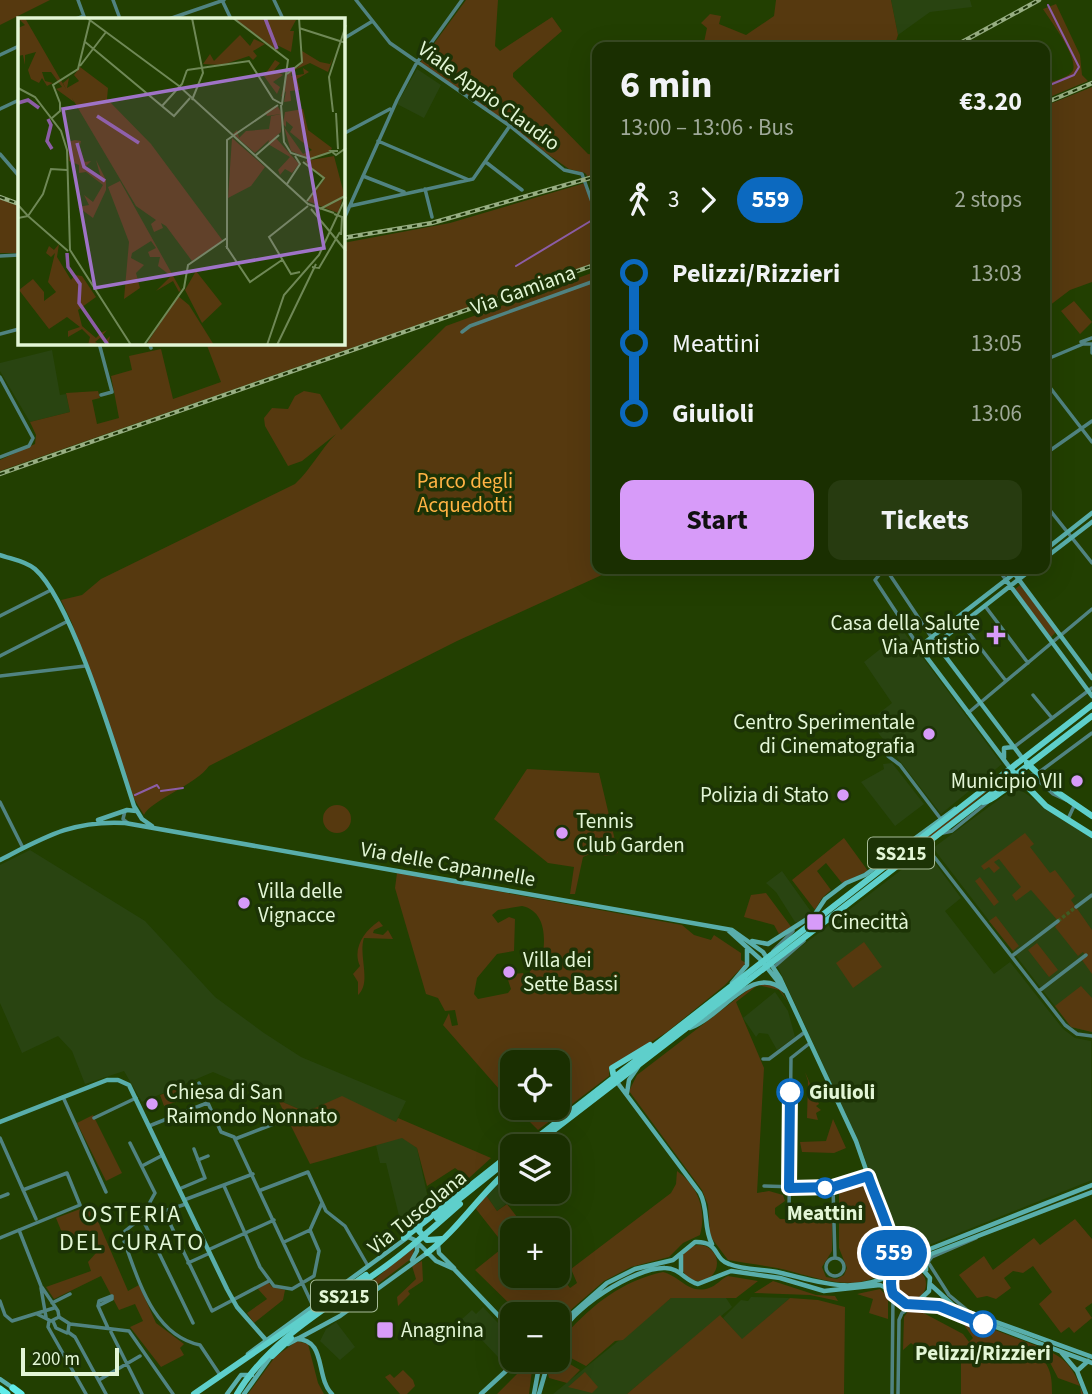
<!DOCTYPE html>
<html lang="en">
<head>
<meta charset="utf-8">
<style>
	body { margin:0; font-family:"Source Sans 3",sans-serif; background:#273b10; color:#f1f3f6; height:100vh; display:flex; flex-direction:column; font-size:26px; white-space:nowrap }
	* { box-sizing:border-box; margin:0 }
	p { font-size:23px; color:#9fa999 }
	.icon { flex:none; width:38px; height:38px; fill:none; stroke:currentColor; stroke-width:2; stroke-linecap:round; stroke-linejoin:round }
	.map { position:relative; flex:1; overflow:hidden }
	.details { position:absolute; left:592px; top:42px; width:458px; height:532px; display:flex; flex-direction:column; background:#1a2f01; border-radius:14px; box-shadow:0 7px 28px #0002,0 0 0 2px #384a23 }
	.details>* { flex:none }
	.badge { padding:0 14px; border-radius:23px; font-size:24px; line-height:46px }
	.fabs { position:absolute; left:500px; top:1050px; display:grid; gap:14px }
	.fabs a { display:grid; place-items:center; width:70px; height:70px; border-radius:14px; background:#1a2f01; box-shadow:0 7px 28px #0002,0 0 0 2px #384a23; font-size:35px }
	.scale { position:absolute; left:21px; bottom:18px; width:98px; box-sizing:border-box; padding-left:7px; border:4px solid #e3f6d6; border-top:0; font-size:19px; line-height:24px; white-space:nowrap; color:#e3f6d6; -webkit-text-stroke:5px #1c3306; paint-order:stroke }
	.map>.badge { position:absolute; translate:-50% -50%; box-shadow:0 0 0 4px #fff }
	.legs { display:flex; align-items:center; gap:10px; height:77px; padding:0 28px; font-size:23px }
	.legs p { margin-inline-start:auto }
	.headline { display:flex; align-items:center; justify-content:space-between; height:119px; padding:0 28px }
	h1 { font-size:38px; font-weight:700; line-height:52px }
	.primary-button { display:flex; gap:14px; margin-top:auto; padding:14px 28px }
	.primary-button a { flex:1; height:80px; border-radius:14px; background:#d79bf9; color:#111; font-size:28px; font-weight:700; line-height:80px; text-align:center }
	.primary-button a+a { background:#273b10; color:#f1f3f6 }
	ul { padding:0 28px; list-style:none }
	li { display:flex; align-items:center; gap:24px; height:70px; font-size:26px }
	li i { display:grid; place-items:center; width:10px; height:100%; margin:0 9px; background:currentColor }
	li i::after { content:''; width:18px; height:18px; margin:-9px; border:5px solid; border-radius:50%; background:#1a2f01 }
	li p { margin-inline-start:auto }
	li:first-child i { background:linear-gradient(#0000 50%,currentColor 0) }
	li:last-child i { background:linear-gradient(currentColor 50%,#0000 0) }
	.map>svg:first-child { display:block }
</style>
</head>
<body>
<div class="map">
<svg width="1092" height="1394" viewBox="0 0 1092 1394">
	<rect width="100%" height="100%" fill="#223f01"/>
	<path fill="#294411" d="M891 0H970L972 7 930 12 898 35Z
		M417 69 441 85 424 118 397 104Z
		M52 350 60 395 66 394 70 412 30 422 0 371V363Z
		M903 631 1002 764 941 814 869 721 892 703 864 662Z
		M892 763 924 804 895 826 861 782 884 769 883 764Z
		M1016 787 1092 838V1032L1071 1027 933 848Z
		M30 850 145 921 215 997 264 1033 301 1057 406 1101 396 1122 306 1112 213 1072 142 1102 124 1071 85 1084 72 1051 58 1036 22 1053 0 1003V865Z
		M926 851 961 898 945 911 994 974 1010 962 1063 1029 1075 1038 1091 1041 1092 1180 924 1247 906 1242 882 1207 859 1142 777 965Z
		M782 871 812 913 799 923 795 922 776 892 766 883Z
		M775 992 788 1011 795 1037 777 1050 768 1034 759 1033 756 1037 743 1018Z
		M402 1137 417 1148 431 1212 403 1232 386 1163H380L376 1145Z
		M513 1169V1192H522L497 1211 486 1195Z
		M751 1297 790 1298 742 1340 723 1318 741 1300 748 1301Z
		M671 1298H726L732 1307 627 1394H553Z
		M483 1307 513 1339V1343L498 1357 462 1319 472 1310 476 1314Z
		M336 1322 355 1347 340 1360 320 1341 326 1329Z"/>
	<path fill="#56390f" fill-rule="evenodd" d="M0 0H50L0 25Z
		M466 0H498L495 46 500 51 552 17 562 31 513 73V77L588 154 597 155V170L588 177 585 173 569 169 419 64Z
		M776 0H891L898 35 894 47H883L884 42 865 47H703L707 28 701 23 710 14 721 16 719 24 746 35 774 16Z
		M1056 4 1080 55 1082 75 1088 81 1045 99V84C1052 81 1065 79 1071 73 1083 63 1050 20 1043 9Z
		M1092 87V282L1070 290 1045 309V106Z
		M585 183 597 215V262L0 471V460L35 444 36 435 30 422 70 412 66 393 98 391 100 398 92 400 97 424 119 418 111 376 132 370 129 356 161 349 173 399 221 382 206 343H343V243L450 223Z
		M0 199 19 206V253H0Z
		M597 271V569H615L457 641 209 766C197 784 150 801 144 815L131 794 72 623 61 600 82 595 101 579 295 484C312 468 320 450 336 434L302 461 288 466 265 426 264 418 272 408 288 409 295 396 304 391 320 394 341 430 446 326Z
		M1074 301 1092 322 1080 334 1061 311Z
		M1020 585 1056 632 1051 637 1015 589Z
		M527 769 599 773 618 853 606 856 594 852 583 857 575 894H570L574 867 548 863 494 819Z
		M1010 773 934 835 886 869Z
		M323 819a14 14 0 1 1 28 0a14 14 0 1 1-28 0Z
		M1025 833 1034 844 1030 847 1050 873 1055 870 1075 896 1071 900 1092 930V974L1082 960 1086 956 1083 952 1078 956 1055 927 1059 922 1031 890 1016 901 1012 895 1021 887 999 859 994 862 1000 868 994 873 989 867 984 870 981 866Z
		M844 838 868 871 842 883 826 863 817 871 831 890 822 898 815 910 792 880Z
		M397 873 682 925 694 935 711 940 714 935 741 953V960L746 963 725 985 667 1032 609 1069V1076L538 1130 516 1108H558V1062H513V1077L505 1076 501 1086 507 1092 513 1085V1105L443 1025 449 1013 452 1026 458 1025 455 1010 445 1011 438 998 426 994 395 888ZM522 906C546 911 546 939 542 959L530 971 528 985 523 973 514 974 508 980 511 989 508 993 478 999 474 994 477 978 497 954 514 951 515 919 509 917 498 923 492 915 498 910Z
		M980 877 999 902 994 906 975 881Z
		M766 893 792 928 779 934 774 925 744 917 751 895Z
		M996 916 1019 946 1013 951 989 921Z
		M379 921 383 926 374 930 373 933 383 935 388 930 393 939 364 938C358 956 372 982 358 995V982L353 974 360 966C352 949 364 931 379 921Z
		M864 942 882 967 853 988 836 963Z
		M1037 943 1058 970 1049 977 1028 950Z
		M769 982 780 989 788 1002 779 990 758 985 736 1002 764 1068 757 1193 769 1191 783 1195 785 1201 775 1208V1214L780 1219H832V1251L822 1267 826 1277 837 1279 844 1275 847 1268 839 1248V1191L866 1183 892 1256V1266C858 1298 815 1276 777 1268 761 1265 744 1263 728 1260L710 1236 708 1205 702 1190 629 1091 637 1075 753 986Z
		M1081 986 1092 998V1032L1071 1027 1055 1006Z
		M805 1072 819 1104 816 1106 821 1110 816 1113 818 1120 807 1118 808 1081Z
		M179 1088 184 1099 164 1106 160 1095Z
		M342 1096 396 1122 398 1118 491 1158 469 1178 455 1168 427 1186 417 1148 402 1138 310 1164 278 1100 306 1112Z
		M93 1115 122 1173 106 1181 77 1123Z
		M833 1119 846 1148 834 1153 802 1152 800 1142 826 1141Z
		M677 1171C698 1186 707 1210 700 1235L683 1243 669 1257 631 1267 604 1281 558 1321V1314H520L475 1270 505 1246 476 1209 486 1195 497 1211 507 1204 527 1230H513V1276H558V1272L570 1288 577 1283 571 1269 671 1193 676 1184Z
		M91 1205 128 1291 139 1285 156 1323 184 1344 180 1348 184 1355 161 1367 130 1327 143 1321 135 1304 119 1310 101 1276 54 1299 46 1287 91 1271 88 1262 96 1253 90 1236 67 1245 56 1218Z
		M1075 1219 1092 1239V1303L1085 1308 1092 1318 1074 1333 1069 1327 1061 1333 1039 1304 1052 1292 1033 1266 1023 1273 1013 1271 1004 1278 1011 1288 996 1299 987 1296 977 1298 959 1275 984 1256 993 1270 1034 1238 1040 1245Z
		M415 1245 412 1258 348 1307 334 1309 367 1286Z
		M681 1263a18 18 0 1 1 36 0a18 18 0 1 1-36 0Z
		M422 1261 423 1281 408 1291 410 1294 398 1306 397 1297 416 1279 412 1266Z
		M894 1284a16 16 0 1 1 32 0a16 16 0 1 1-32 0Z
		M663 1272C680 1276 689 1295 709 1288 716 1286 721 1279 728 1276L758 1281 736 1298H671L623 1340 615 1341 586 1366 565 1355 566 1334C593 1304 622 1281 663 1272Z
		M773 1281 816 1295 835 1296 838 1301 810 1295 754 1293Z
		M268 1282 272 1287 285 1290 283 1300 254 1323 247 1313 267 1299 258 1289Z
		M880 1289 888 1297V1319L869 1313 873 1299 857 1294Z
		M790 1298 818 1300 845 1307 844 1394H627L720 1315 742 1339Z
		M916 1309 963 1334 969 1342 973 1338 958 1316 1040 1347V1356C1051 1368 1052 1377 1052 1394H961V1353H923L911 1343 903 1350 904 1317 908 1311Z
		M297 1341 308 1344 318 1383 324 1394H248L275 1357Z
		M1043 1349C1067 1357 1075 1371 1083 1394H1081L1080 1386 1058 1378Z
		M563 1360 580 1370 567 1383 549 1378 548 1374Z
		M525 1366 532 1370 529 1394H497Z
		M403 1370 413 1380 415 1386 407 1394H400L385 1377 390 1374 394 1378Z
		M585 1372 598 1387 592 1393 568 1387Z"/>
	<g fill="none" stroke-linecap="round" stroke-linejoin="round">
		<path stroke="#8c5da6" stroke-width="2" d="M872 47 874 46
			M1045 87 1074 75 1079 67 1048 5
			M1045 118 1046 105
			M516 266 594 219
			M161 791 183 788
			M135 795 157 785 159 788"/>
		<path stroke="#3f5a21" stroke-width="3.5" stroke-dasharray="3.5 2" stroke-linecap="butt" d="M1058 921 1076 907"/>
		<path stroke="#508381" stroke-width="3.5" d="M78 0 85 19
			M113 0 119 16
			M222 0 231 19
			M274 0 283 19
			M356 0 390 43 510 126 564 170 582 174 597 216
			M76 19 84 16
			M169 19 224 0
			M343 39 371 22
			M0 55 19 46
			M0 109 19 100
			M343 134 390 109
			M378 141 469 180
			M0 154 19 176
			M487 163 522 190
			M363 176 404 192
			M425 189 432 217
			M350 206 473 179 509 127
			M343 221 397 100 416 64 462 0
			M0 256 19 255
			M462 332 470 326 597 280
			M0 334 19 329
			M1081 342 1092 338
			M99 343 112 392 101 395
			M149 343 151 348
			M1092 347V353
			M1045 360 1083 344H1092
			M0 377 33 438 29 446 0 457
			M1045 381 1092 442
			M1045 454 1092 421
			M1045 504 1092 563
			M884 569 875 580 919 647
			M886 569 936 644 924 653
			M998 569 1006 580
			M985 606 1028 663
			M0 616 51 590
			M962 624 1006 681
			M0 656 68 621
			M0 676 85 666
			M1033 695 1052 718
			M968 713 1092 609
			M1014 747 1092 688
			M888 756 900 765 940 818
			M1038 773 1092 733
			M1026 784 1027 777 1032 775 1053 794 1066 800
			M0 802 23 848
			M125 811 123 819 128 823
			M1068 819 1074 806
			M943 833 952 831 988 802
			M925 845 1065 1025 1077 1034 1092 1036
			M1076 907 1092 895
			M773 951 793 931
			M1012 956 1058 921
			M774 967 804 941
			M1039 991 1086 955
			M791 1058 810 1043
			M763 1059H769L805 1032
			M199 1083 221 1132 234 1137 312 1304
			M63 1097 106 1192
			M94 1118 136 1098
			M149 1126 207 1103
			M0 1138 36 1219
			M235 1139 284 1120
			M130 1143 155 1193 150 1202 153 1215
			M198 1160 208 1156
			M142 1166 163 1155
			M224 1186 260 1267 274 1286 292 1289 314 1276 319 1251 310 1230
			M764 1186 829 1188 868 1176
			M833 1187 835 1258
			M179 1189 205 1178 194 1149
			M261 1190 308 1172 326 1211 345 1226 368 1266
			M0 1197 8 1194
			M184 1200 253 1174
			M186 1204 140 1219 125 1231 124 1241C139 1281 153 1335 200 1345L220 1375
			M164 1211 212 1311 269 1281
			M789 1211 791 1058
			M142 1218 193 1323
			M19 1230 41 1286 58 1311 59 1317
			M310 1230 322 1203
			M0 1238 80 1205 67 1173 23 1190
			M284 1242 310 1230
			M208 1250 274 1220
			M826 1267a9 9 0 1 1 18 0a9 9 0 1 1-18 0Z
			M188 1263 210 1253
			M41 1288 46 1317
			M112 1296V1299L98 1306 99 1301Z
			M0 1301 5 1315 12 1321 54 1308
			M52 1303 70 1294
			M98 1306 108 1328
			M967 1310 949 1295 928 1262 932 1257 976 1238
			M37 1314 51 1321 59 1317
			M59 1317 70 1324 129 1331 173 1394
			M49 1321 48 1327 86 1394
			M53 1321 56 1328 67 1333
			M69 1324 68 1332 75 1337 106 1394
			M111 1332 142 1394
			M99 1380 140 1356
			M892 1394 893 1296
			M898 1394 899 1320 902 1313 914 1305"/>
		<path stroke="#59aeab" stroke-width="4.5" d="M1045 550 1092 513
			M0 555C11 559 26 561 35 569 72 601 117 754 134 806L142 819 152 826
			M1045 558 1092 522
			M1014 573 1092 678
			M1006 580 1092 696
			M1004 758V748L1013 747
			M1023 759 936 644 1032 569
			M1010 768 919 647 1020 569
			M98 820 127 810 136 811
			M0 860C45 837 73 820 125 823L732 930 763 952 780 978 856 1141 894 1250 906 1264
			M728 930 760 959 780 984
			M752 941 768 944 815 914 825 899 846 883 865 875 955 809
			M732 983 747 965V949
			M690 1028C724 1015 752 962 785 991
			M617 1082 700 1193C709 1210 703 1228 712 1244
			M627 1093 629 1080 638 1067
			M0 1122 107 1080H118L129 1085 227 1289 237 1307 266 1340
			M884 1215 906 1245 930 1249
			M438 1245 439 1253 454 1268
			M412 1260 417 1251V1242
			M911 1263 930 1249 1092 1185
			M926 1270V1261L931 1254 1092 1192
			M681 1272V1254
			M893 1273 894 1254
			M931 1285 955 1307 1092 1357
			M916 1303 929 1291 930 1278 919 1265C894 1258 878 1293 903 1303 916 1308 932 1304 946 1308 994 1326 1043 1345 1092 1363
			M334 1310H346
			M558 1326 607 1283 635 1269 673 1260 695 1242C720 1241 713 1259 729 1264 744 1270 761 1269 777 1272 818 1281 851 1296 893 1274
			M296 1339C327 1339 315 1377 332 1394
			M559 1339C567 1310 635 1267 665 1268 680 1268 685 1281 698 1284L731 1271 780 1278 824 1291 880 1285 891 1290
			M288 1344 340 1316 427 1253
			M1061 1352 1077 1371 1086 1394
			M248 1354 408 1237 415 1240 436 1261 454 1269 513 1331
			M558 1354 559 1338
			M534 1361 538 1372 534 1394
			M534 1361 544 1363 554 1360
			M1077 1371 1088 1361
			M0 1379 13 1388
			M227 1394 241 1375H252
			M244 1394 272 1355
			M481 1394 518 1360
			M539 1394 548 1363"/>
		<path stroke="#5ecfcb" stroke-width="6" d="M1027 763 1057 792 1092 816
			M1013 772 1046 806 1092 835
			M983 802C998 800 1005 782 1022 784
			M614 1078 612 1068 650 1045
			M526 1146 1092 705
			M533 1146 1092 716
			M457 1201 497 1169
			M420 1225 419 1231 427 1240 442 1239
			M404 1238 513 1152
			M427 1253C460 1228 481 1192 513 1166
			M272 1356 291 1338
			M194 1394 310 1314"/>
		<path stroke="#60ece9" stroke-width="7" d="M13 1388 21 1394
			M0 1389 7 1394"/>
		<defs>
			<path id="rail" d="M953 47 1039 0
				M1045 103 1092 83
				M0 197 19 204
				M343 238 432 223 597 176
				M0 474 597 264"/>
		</defs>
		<use href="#rail" stroke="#97ae82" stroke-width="4.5"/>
		<use href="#rail" stroke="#1c3306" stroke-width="2" stroke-dasharray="5" stroke-linecap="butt"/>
		<path stroke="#5ecfcb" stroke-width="6" d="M437 1218 456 1202
			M310 1314 366 1275
			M237 1394C271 1337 333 1305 386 1266 412 1247 436 1225 460 1204"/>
	</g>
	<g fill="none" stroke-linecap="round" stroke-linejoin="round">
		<defs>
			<path id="line-1" d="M790 1092 789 1188 833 1187 868 1176C876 1200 889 1225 894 1250 897 1266 887 1279 893 1294L906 1304 939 1306 983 1324"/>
		</defs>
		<use href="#line-1" stroke="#fff" stroke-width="16"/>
		<use href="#line-1" stroke="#0c69bf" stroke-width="10"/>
	</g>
	<g fill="#d79bf9" stroke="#1c3306" stroke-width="2.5">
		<path d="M992.5 624.5h7v7h7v7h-7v7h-7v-7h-7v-7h7z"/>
		<circle cx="929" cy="734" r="7"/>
		<circle cx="1077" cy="781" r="7"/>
		<circle cx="843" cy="795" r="7"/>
		<circle cx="562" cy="833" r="7"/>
		<circle cx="244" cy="903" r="7"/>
		<rect x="806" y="913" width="18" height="18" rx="3.5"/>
		<circle cx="509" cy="972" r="7"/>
		<circle cx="152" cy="1104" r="7"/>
		<rect x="376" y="1321" width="18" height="18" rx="3.5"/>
	</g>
	<g fill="#fff" stroke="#0c69bf" stroke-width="3.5">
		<circle cx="790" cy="1092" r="12"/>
		<circle cx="825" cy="1188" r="9"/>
		<circle cx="983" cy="1324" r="12"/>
	</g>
	<g text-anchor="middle" stroke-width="7" stroke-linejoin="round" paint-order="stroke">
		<g fill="#1c3306" stroke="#a7bc98" stroke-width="2">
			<rect x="868" y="837.5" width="66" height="31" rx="5"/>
			<rect x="311" y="1280.5" width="66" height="31" rx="5"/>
		</g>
		<g font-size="19" font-weight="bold" fill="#e3f6d6">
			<text x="901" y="860">SS215</text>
			<text x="344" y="1303">SS215</text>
		</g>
		<g font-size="21" fill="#e3f6d6" stroke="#1c3306">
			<text transform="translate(489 96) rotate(36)" y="7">Viale Appio Claudio</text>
			<text transform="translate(523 290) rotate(-20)" y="7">Via Gamiana</text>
			<text transform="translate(448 864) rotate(10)" y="7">Via delle Capannelle</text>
			<text transform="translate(417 1212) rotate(-39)" y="7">Via Tuscolana</text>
		</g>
		<g font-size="21" fill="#ffb344" stroke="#1c3306">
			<text x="465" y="488">Parco degli<tspan x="465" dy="24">Acquedotti</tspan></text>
		</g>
		<g font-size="21" fill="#e3f6d6" stroke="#1c3306" text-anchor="start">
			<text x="980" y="630" text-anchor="end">Casa della Salute<tspan x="980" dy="24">Via Antistio</tspan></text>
			<text x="915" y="729" text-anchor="end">Centro Sperimentale<tspan x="915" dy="24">di Cinematografia</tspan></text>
			<text x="1063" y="788" text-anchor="end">Municipio VII</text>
			<text x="829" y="802" text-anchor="end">Polizia di Stato</text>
			<text x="576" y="828">Tennis<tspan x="576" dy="24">Club Garden</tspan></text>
			<text x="258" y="898">Villa delle<tspan x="258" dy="24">Vignacce</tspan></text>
			<text x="831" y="929">Cinecittà</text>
			<text x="523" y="967">Villa dei<tspan x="523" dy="24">Sette Bassi</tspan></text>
			<text x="166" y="1099">Chiesa di San<tspan x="166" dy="24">Raimondo Nonnato</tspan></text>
			<text x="401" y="1337">Anagnina</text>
		</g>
		<g font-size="21" font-weight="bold" fill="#e3f6d6" stroke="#1c3306">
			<text x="809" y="1099" text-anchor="start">Giulioli</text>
			<text x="825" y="1220">Meattini</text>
			<text x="983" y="1360">Pelizzi/Rizzieri</text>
		</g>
		<g font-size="24" letter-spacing="2" fill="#e3f6d6" stroke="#1c3306">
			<text x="132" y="1222">OSTERIA<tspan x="132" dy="28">DEL CURATO</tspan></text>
		</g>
	</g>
	<g transform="translate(18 18)">
		<rect width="327" height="327" fill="#223f01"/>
		<path d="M0 0H7L48 71 45 65 51 60 49 70 61 63 56 57 62 49 90 70 89 81 133 126 205 223 174 243 148 208 143 205 145 210 136 214 133 206 138 202 118 188 54 80 56 84 38 71 44 69 33 54H24L27 63 35 65 29 68 24 60 21 65 13 61 10 52 18 34 7 37V47L5 37 0 38V10L7 7ZM216 0 278 2 272 13H276L273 34 259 27 260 33ZM222 17 232 28 236 21 247 26 235 33 239 38 235 42 231 38 204 47 185 46 192 36 196 43ZM284 33 302 44 312 46 315 39 313 46 310 54 292 45 274 53 273 58 286 56 285 50 291 54 279 61 282 72 272 73 273 83 266 84 268 73 263 79 269 56 272 53 280 49 284 44ZM257 42 262 45 256 52 265 57 255 64 262 69 259 76 246 58ZM259 87 264 96 263 114 257 119 281 146 274 155 267 151 262 157 260 152 272 139 250 126 251 122 237 135 215 116 219 112 221 120 228 113 251 111 253 98 263 96 249 98 247 94ZM285 91 290 112 314 130 312 134 292 141 273 133 266 109 285 136 294 132 272 114 275 109 268 103V109L265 106 267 94ZM214 120 247 149 233 168 210 180ZM57 122 63 123 62 127 59 124 67 144 73 143 67 149 83 160 78 142 88 162V172L75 200 60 189 71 187 66 177 75 184 85 167 68 154 61 155V147L51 143 50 124ZM316 138 326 176 320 195 289 183 306 162 287 143ZM102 163 163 272 161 274 155 263 138 273 153 258 140 248 142 239H132L130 234 138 230 133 223 114 235 113 240 126 247 118 255 122 270 106 281 111 224 90 169ZM41 226 39 239 53 262 57 257 64 258 78 279 60 292 64 308 78 320 82 316 72 302 83 315 89 312 84 318 88 322 92 318 90 327 82 320 77 324 83 327H70L72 319 64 311 50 319V313L62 309 49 299 31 311 1 272 15 261 26 274V283L38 274 30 264 37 235 33 239 28 235 31 228 36 232ZM178 253 204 286 184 305 167 272ZM160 278 171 287 196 327H128Z" fill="#56390f"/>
		<path fill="none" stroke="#8c5da6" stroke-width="3.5" d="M247 0 259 31M0 85 10 82 21 90M79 98 121 125M30 101 33 107 29 123 34 131M59 125 66 149 87 163M49 235 50 249 62 266 61 285 90 327"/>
		<path fill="none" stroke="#6f8856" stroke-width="2" d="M69 0 161 68 290 186 316 195M174 0 185 55 174 82M281 10 328 25M66 23 156 98 172 80M62 48 88 14M169 52 231 43 255 81 264 86 270 42 215 0M269 56 284 44 281 0M0 70 17 79 43 113 49 132 52 232 113 327M263 87 266 124 273 135 292 141 313 134M144 88 164 66 169 52M315 94 311 59 328 7M318 95 320 131M34 100 42 93V85L35 67 60 51 72 2M320 133H313L318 137 328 130M237 138 261 117M285 144 306 160 289 183M269 166 282 146 277 138M0 187 10 198 25 176 33 151 49 152M293 191 328 233M302 191 327 178M316 196 324 199 323 217M0 200 10 198 50 233M208 228 232 264 264 242M209 231V122L260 87M294 249 301 250 322 214M282 254 273 256 251 219 290 188M126 327 166 270 170 247 209 220M249 327 266 277 301 237 328 179M259 327 298 246"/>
		<path fill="#9f73c7" fill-opacity="0.15" stroke="#9f73c7" stroke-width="3.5" d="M275 51 306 230 77 270 45 91Z"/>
		<rect width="327" height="327" fill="none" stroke="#e3f6d6" stroke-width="3.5"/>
	</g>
</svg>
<div class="fabs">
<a><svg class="icon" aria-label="locate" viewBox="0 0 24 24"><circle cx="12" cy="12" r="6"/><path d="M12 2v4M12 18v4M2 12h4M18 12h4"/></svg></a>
<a><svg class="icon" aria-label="layers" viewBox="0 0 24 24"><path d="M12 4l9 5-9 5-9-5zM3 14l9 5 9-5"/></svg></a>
<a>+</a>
<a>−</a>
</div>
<div class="scale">200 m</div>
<b class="badge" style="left:894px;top:1253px;background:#0c69bf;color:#fff">559</b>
<section class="details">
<div class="headline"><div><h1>6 min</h1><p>13:00 – 13:06 · Bus</p></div><b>€3.20</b></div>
<div class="legs"><svg class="icon" aria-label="walk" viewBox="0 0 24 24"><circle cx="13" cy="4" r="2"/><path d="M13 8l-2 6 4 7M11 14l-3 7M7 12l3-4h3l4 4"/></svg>3<svg class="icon" aria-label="forward" viewBox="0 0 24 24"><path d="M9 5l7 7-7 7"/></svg><b class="badge" style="background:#0c69bf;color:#fff">559</b><p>2 stops</p></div>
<ul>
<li><i style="color:#0c69bf"></i><b>Pelizzi/Rizzieri</b><p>13:03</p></li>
<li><i style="color:#0c69bf"></i><span>Meattini</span><p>13:05</p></li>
<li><i style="color:#0c69bf"></i><b>Giulioli</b><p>13:06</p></li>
</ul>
<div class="primary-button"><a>Start</a><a>Tickets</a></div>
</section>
</div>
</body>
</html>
